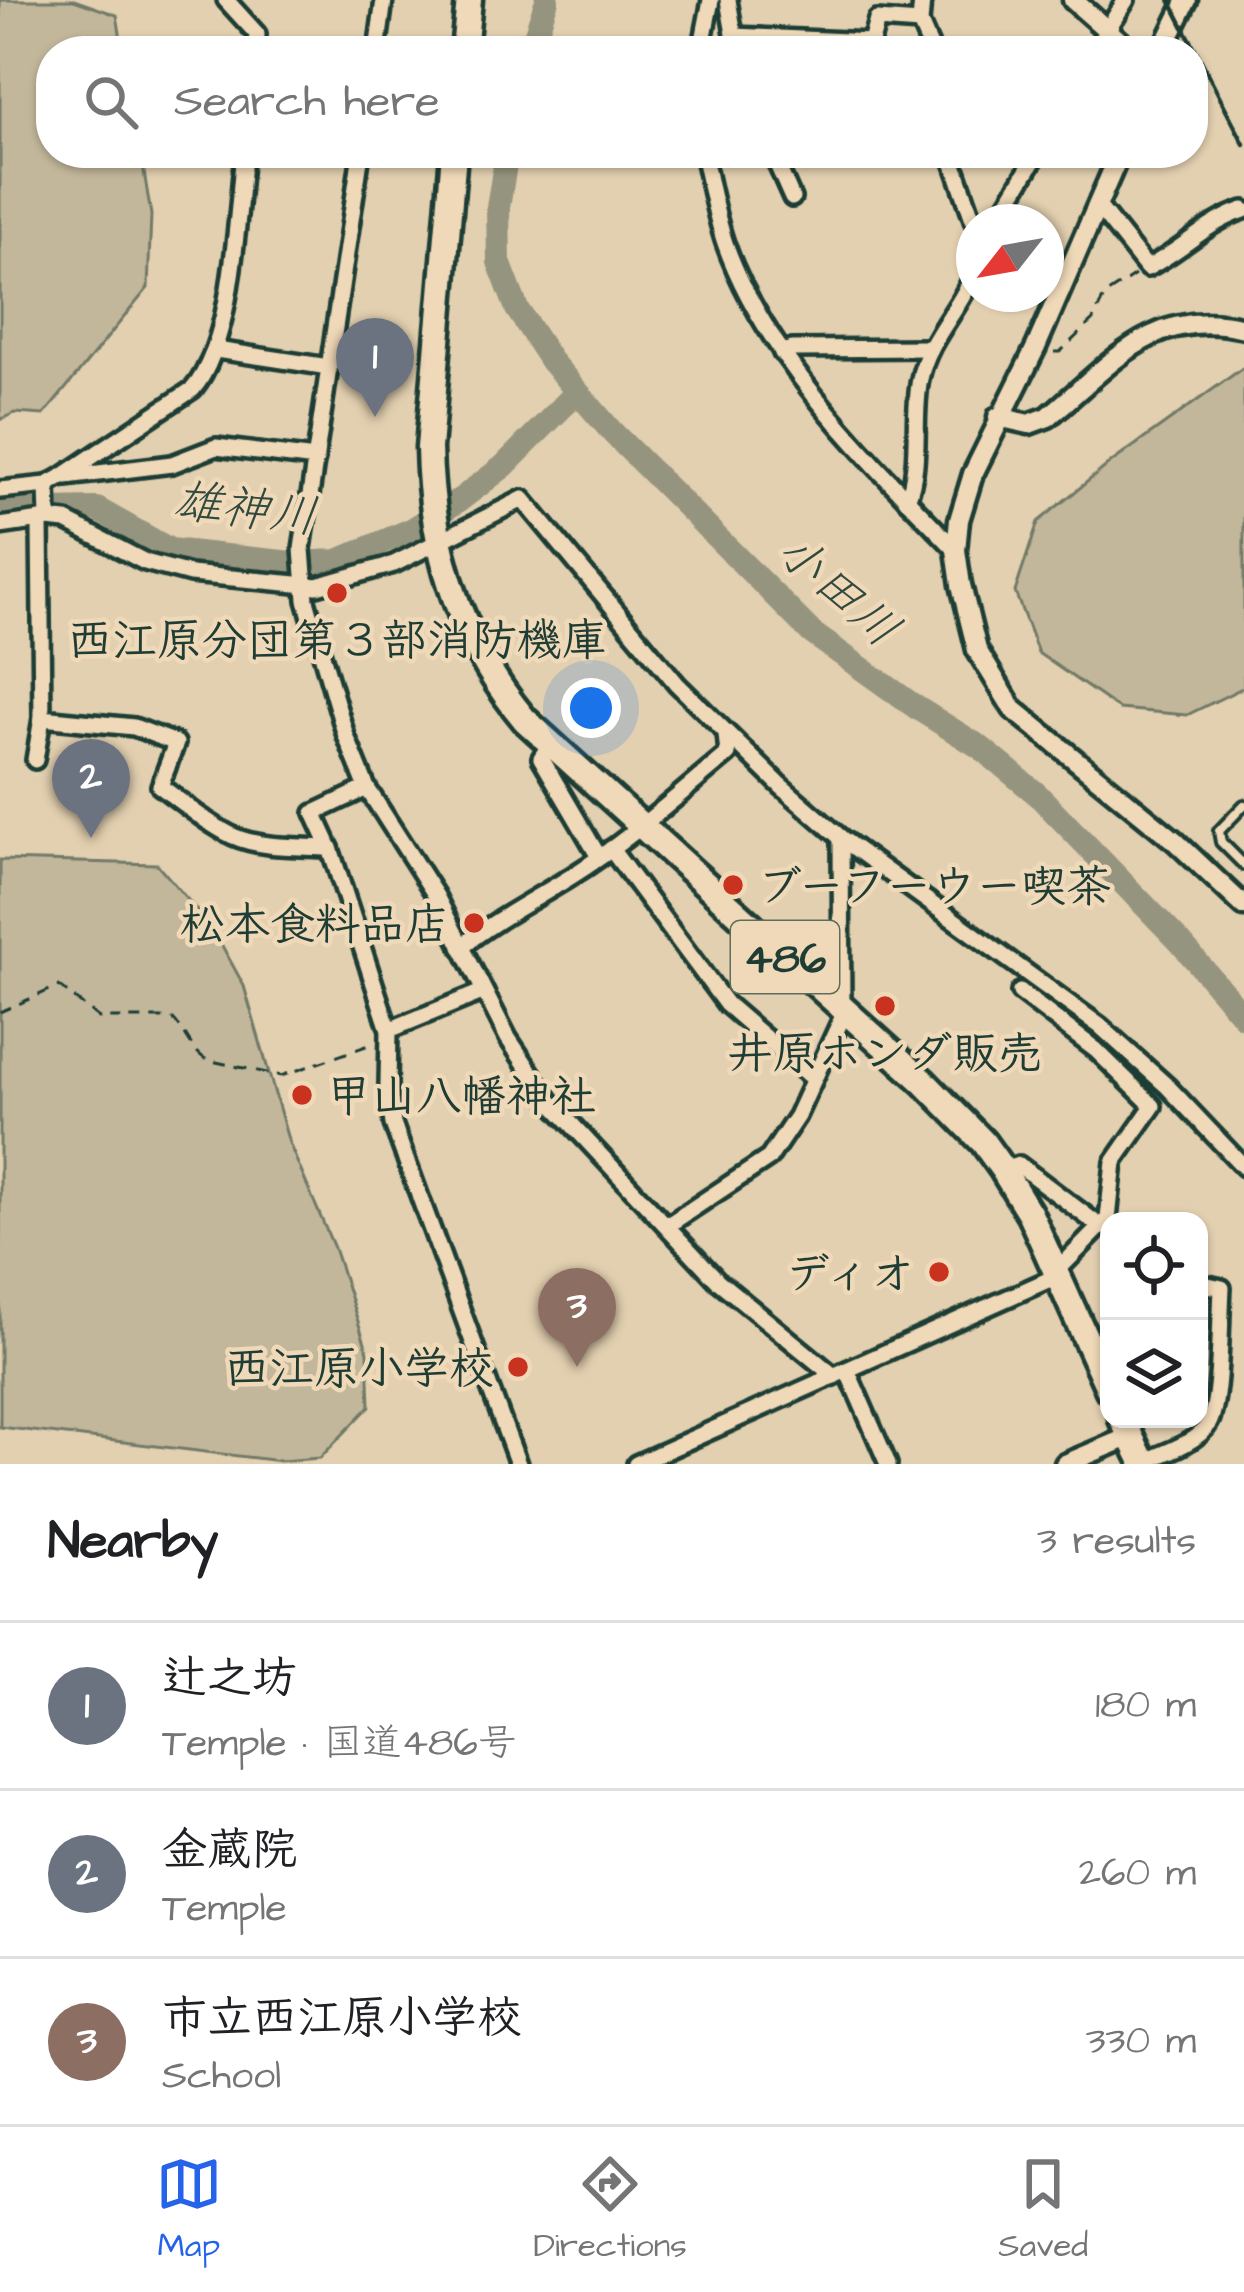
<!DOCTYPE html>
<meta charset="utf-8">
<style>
body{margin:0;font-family:"Architects Daughter","Klee One",sans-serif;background:#f2f2f2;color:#202124}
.controls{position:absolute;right:36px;bottom:36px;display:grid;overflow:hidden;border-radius:24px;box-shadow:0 3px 9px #0004}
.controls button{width:108px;height:108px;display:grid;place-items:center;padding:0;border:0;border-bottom:3px solid #e0e0e0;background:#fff;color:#202124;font:60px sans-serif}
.compass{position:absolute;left:956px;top:204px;width:108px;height:108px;border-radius:50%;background:#fff;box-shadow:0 3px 9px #0004;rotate:239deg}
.you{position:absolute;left:591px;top:708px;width:42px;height:42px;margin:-30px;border:9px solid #fff;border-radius:50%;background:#1a73e8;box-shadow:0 0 0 18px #1a73e833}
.badge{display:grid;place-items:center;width:78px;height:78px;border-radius:50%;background:#2563eb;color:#fff;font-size:39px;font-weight:700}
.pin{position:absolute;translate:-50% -99px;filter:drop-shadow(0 3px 6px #0008)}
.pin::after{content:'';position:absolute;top:63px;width:42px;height:36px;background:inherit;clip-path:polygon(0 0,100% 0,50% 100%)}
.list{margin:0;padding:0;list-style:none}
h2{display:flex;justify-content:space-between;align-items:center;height:156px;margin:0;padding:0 48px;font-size:51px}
h2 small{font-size:39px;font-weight:400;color:#757577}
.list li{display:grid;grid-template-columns:78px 1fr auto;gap:36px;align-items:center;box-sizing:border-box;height:168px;padding:0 48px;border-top:3px solid #e0e0e0}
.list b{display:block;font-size:45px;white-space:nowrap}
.list p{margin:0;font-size:39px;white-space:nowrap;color:#757577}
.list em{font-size:39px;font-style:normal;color:#757577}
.icon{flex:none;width:66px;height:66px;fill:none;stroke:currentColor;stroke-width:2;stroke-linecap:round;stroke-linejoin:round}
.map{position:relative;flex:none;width:1244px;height:1464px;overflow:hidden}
.search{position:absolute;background:#fff;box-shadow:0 3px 9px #0004;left:36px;right:36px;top:36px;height:132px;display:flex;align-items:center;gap:30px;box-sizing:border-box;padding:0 42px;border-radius:48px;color:#757577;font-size:45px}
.sheet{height:660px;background:#fff}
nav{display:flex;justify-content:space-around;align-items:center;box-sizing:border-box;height:168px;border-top:3px solid #e0e0e0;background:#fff;font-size:33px;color:#757577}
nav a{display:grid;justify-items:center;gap:6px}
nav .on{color:#2563eb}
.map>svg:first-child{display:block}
</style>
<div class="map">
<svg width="1244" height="1464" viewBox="0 0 1244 1464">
<rect width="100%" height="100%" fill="#e3d0b0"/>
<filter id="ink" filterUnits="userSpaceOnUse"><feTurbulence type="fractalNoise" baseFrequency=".00833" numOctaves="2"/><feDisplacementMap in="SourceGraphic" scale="24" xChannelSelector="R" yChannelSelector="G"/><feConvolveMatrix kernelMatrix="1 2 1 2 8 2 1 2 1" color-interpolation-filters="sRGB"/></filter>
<g filter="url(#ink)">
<g fill="#c3b79b" stroke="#717a68" stroke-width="3">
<polygon points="0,0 74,0 117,15 123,51 51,51 51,153 141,153 151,215 148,288 44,415 15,413 0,420"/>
<polygon points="1244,367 1244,687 1187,715 1119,709 1038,653 1015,592 1038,522 1109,464"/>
<polygon points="0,860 157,864 213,929 244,986 289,1143 334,1248 368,1352 370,1406 320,1458 280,1461 0,1427"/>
</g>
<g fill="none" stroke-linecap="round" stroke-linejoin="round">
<g stroke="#95957f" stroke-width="24">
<polyline points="530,51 547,0"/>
<polyline points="507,153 498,207 499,262 517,309 551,361 613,433 812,633 917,708 980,747 1037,794 1180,942 1244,1017"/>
<polyline points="0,511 97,509 170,550 293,563 338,561 413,529 461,499 504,466 577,392"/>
</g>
<g stroke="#1f3d34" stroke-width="16">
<polyline id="service" points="1244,805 1219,831 1221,842 1244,865"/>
</g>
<g stroke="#1f3d34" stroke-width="24">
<g id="minor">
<polyline points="226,0 257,34 256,51"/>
<polyline points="728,0 737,51"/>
<polyline points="922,0 920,23 932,51"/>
<polyline points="734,36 871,42 877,20 920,23"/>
<polyline points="377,51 384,0"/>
<polyline points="701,51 711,0"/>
<polyline points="1094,51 1126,0"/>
<polyline points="361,153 302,549 306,600 346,736 367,788 436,896 508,1038 550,1101 718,1281 834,1376"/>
<path d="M703 153C710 183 715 213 725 243 766 360 871 462 956 550"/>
<polyline points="772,153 792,198"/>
<polyline points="950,153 974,222"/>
<path d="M1098 206 1147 268C1181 251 1207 222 1244 210"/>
<polyline points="996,222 1038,153"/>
<polyline points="216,350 329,367"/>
<polyline points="782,353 792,349 929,348"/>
<polyline points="66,477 172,464 216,447 316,459"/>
<polyline points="47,485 48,519"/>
<path d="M0 490 47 485 60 478 193 389C233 342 237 216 244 153"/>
<path d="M907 500C922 464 912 417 920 379 928 338 960 310 974 273"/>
<path d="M40 523 42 718 134 727 176 743 160 786C183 803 208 824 233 836 262 849 299 846 330 848"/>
<polyline points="0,526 48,519 66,521 145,562 190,574 317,586 394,564 523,499 677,684 781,786 841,838 1100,1026 1168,1087 1244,1167"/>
<polyline points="550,744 541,758 599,857"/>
<polyline points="35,760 42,718"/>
<polyline points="367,788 314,813 330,848 389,1030 388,1085 393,1124 518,1464"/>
<polyline points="611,849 726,1004 812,1078"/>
<path d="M461 947C496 919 534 900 572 876 628 841 677 796 728 754L726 734"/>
<polyline points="389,1030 482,992"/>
<polyline points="1003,1170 1019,1165 1097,1224 1109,1228"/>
<polyline points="668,1225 769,1158 797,1116 842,1018 841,838"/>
<polyline points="847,1370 888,1464"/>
<path d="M1143 1462C1162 1454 1199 1442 1209 1423 1221 1401 1220 1317 1222 1288L1199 1283"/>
<polyline points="636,1464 1048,1280 1108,1219 1114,1162 1153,1106 1096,1050 1020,992"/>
</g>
</g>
<g stroke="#1f3d34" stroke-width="27">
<g id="tertiary">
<polyline points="1073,0 1131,51"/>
<polyline points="1162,51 1187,0"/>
<polyline points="1120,153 1036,347 973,474 959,520 956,550 961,585 977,650 1013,709 1175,841 1244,906"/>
<path d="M998 417 1029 424 1048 417C1112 364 1153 306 1244 328"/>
<polyline points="1065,1464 1129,1437"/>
</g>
</g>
<g stroke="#1f3d34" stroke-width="33">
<g id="trunk">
<polyline points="464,51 469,0"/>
<path d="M454 153 429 448C431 549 460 642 525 720L924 1082 983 1142 1003 1170 1030 1214 1109 1390"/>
<polyline points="1122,1419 1144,1464"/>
</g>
</g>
<g stroke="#1f3d34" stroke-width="3" stroke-dasharray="12 9" stroke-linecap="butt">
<polyline points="1054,352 1060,352 1093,320 1105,295 1135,275"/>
<path d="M0 1012 59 986 99 1018H172C186 1031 190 1050 207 1060L281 1076 372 1044"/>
</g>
<use href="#service" stroke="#f0d9b8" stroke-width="8"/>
<use href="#minor" stroke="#f0d9b8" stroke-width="15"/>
<use href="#tertiary" stroke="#f0d9b8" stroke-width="18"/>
<use href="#trunk" stroke="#f0d9b8" stroke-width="24"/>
<polyline stroke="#1f3d34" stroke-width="4.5" points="1170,0 1244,144"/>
</g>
</g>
<g fill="#c8321e" stroke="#f0d9b8" stroke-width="4.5">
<circle cx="337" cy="593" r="12"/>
<circle cx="733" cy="885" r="12"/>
<circle cx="474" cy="923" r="12"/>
<circle cx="885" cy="1006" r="12"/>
<circle cx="302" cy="1095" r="12"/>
<circle cx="939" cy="1272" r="12"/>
<circle cx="518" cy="1367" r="12"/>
</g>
<g text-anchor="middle" stroke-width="9" stroke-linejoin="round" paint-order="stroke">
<rect fill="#f0d9b8" stroke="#5e6c5c" stroke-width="3" x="731" y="921" width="108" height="72" rx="9"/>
<g font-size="42" font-weight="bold" fill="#1f3d34">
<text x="785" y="972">486</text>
</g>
<g font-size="45" font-weight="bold" fill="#1f3d34" stroke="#f0d9b8" text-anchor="end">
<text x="337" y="655" text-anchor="middle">西江原分団第３部消防機庫</text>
<text x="757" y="901" text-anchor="start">ブーフーウー喫茶</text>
<text x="450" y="939">松本食料品店</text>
<text x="885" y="1068" text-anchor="middle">井原ホンダ販売</text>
<text x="326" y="1111" text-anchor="start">甲山八幡神社</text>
<text x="915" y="1288">ディオ</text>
<text x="494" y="1383">西江原小学校</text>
</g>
<g font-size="48" font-style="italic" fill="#314a3f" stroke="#f0d9b8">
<text transform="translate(246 507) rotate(7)" y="17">雄神川</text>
<text transform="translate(839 589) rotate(41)" y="17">小田川</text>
</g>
</g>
</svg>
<div class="controls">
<button><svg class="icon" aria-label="locate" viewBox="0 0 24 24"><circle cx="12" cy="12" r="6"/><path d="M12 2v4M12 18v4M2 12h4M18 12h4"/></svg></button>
<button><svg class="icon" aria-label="layers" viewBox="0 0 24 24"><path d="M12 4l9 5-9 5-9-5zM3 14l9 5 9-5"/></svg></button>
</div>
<svg class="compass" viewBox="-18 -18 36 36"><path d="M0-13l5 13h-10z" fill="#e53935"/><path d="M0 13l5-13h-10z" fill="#757577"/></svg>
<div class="you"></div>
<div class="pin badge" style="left:375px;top:417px;background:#6b7280">1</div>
<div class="pin badge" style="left:91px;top:838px;background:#6b7280">2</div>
<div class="pin badge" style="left:577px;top:1367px;background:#8d6e63">3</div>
<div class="search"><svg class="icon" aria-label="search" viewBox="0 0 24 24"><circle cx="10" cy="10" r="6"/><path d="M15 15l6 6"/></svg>Search here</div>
</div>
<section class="sheet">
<h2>Nearby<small>3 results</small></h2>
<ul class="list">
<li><span class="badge" style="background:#6b7280">1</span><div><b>辻之坊</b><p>Temple · 国道486号</p></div><em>180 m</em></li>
<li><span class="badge" style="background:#6b7280">2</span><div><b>金蔵院</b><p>Temple</p></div><em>260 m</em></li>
<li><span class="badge" style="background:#8d6e63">3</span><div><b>市立西江原小学校</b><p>School</p></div><em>330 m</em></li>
</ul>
</section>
<nav>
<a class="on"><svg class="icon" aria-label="map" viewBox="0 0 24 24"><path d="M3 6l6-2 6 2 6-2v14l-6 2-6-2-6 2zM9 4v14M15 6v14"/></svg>Map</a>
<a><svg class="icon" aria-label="directions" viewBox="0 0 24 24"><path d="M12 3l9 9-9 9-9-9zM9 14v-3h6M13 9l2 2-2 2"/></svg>Directions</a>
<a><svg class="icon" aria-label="saved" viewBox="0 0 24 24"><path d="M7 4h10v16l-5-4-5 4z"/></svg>Saved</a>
</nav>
